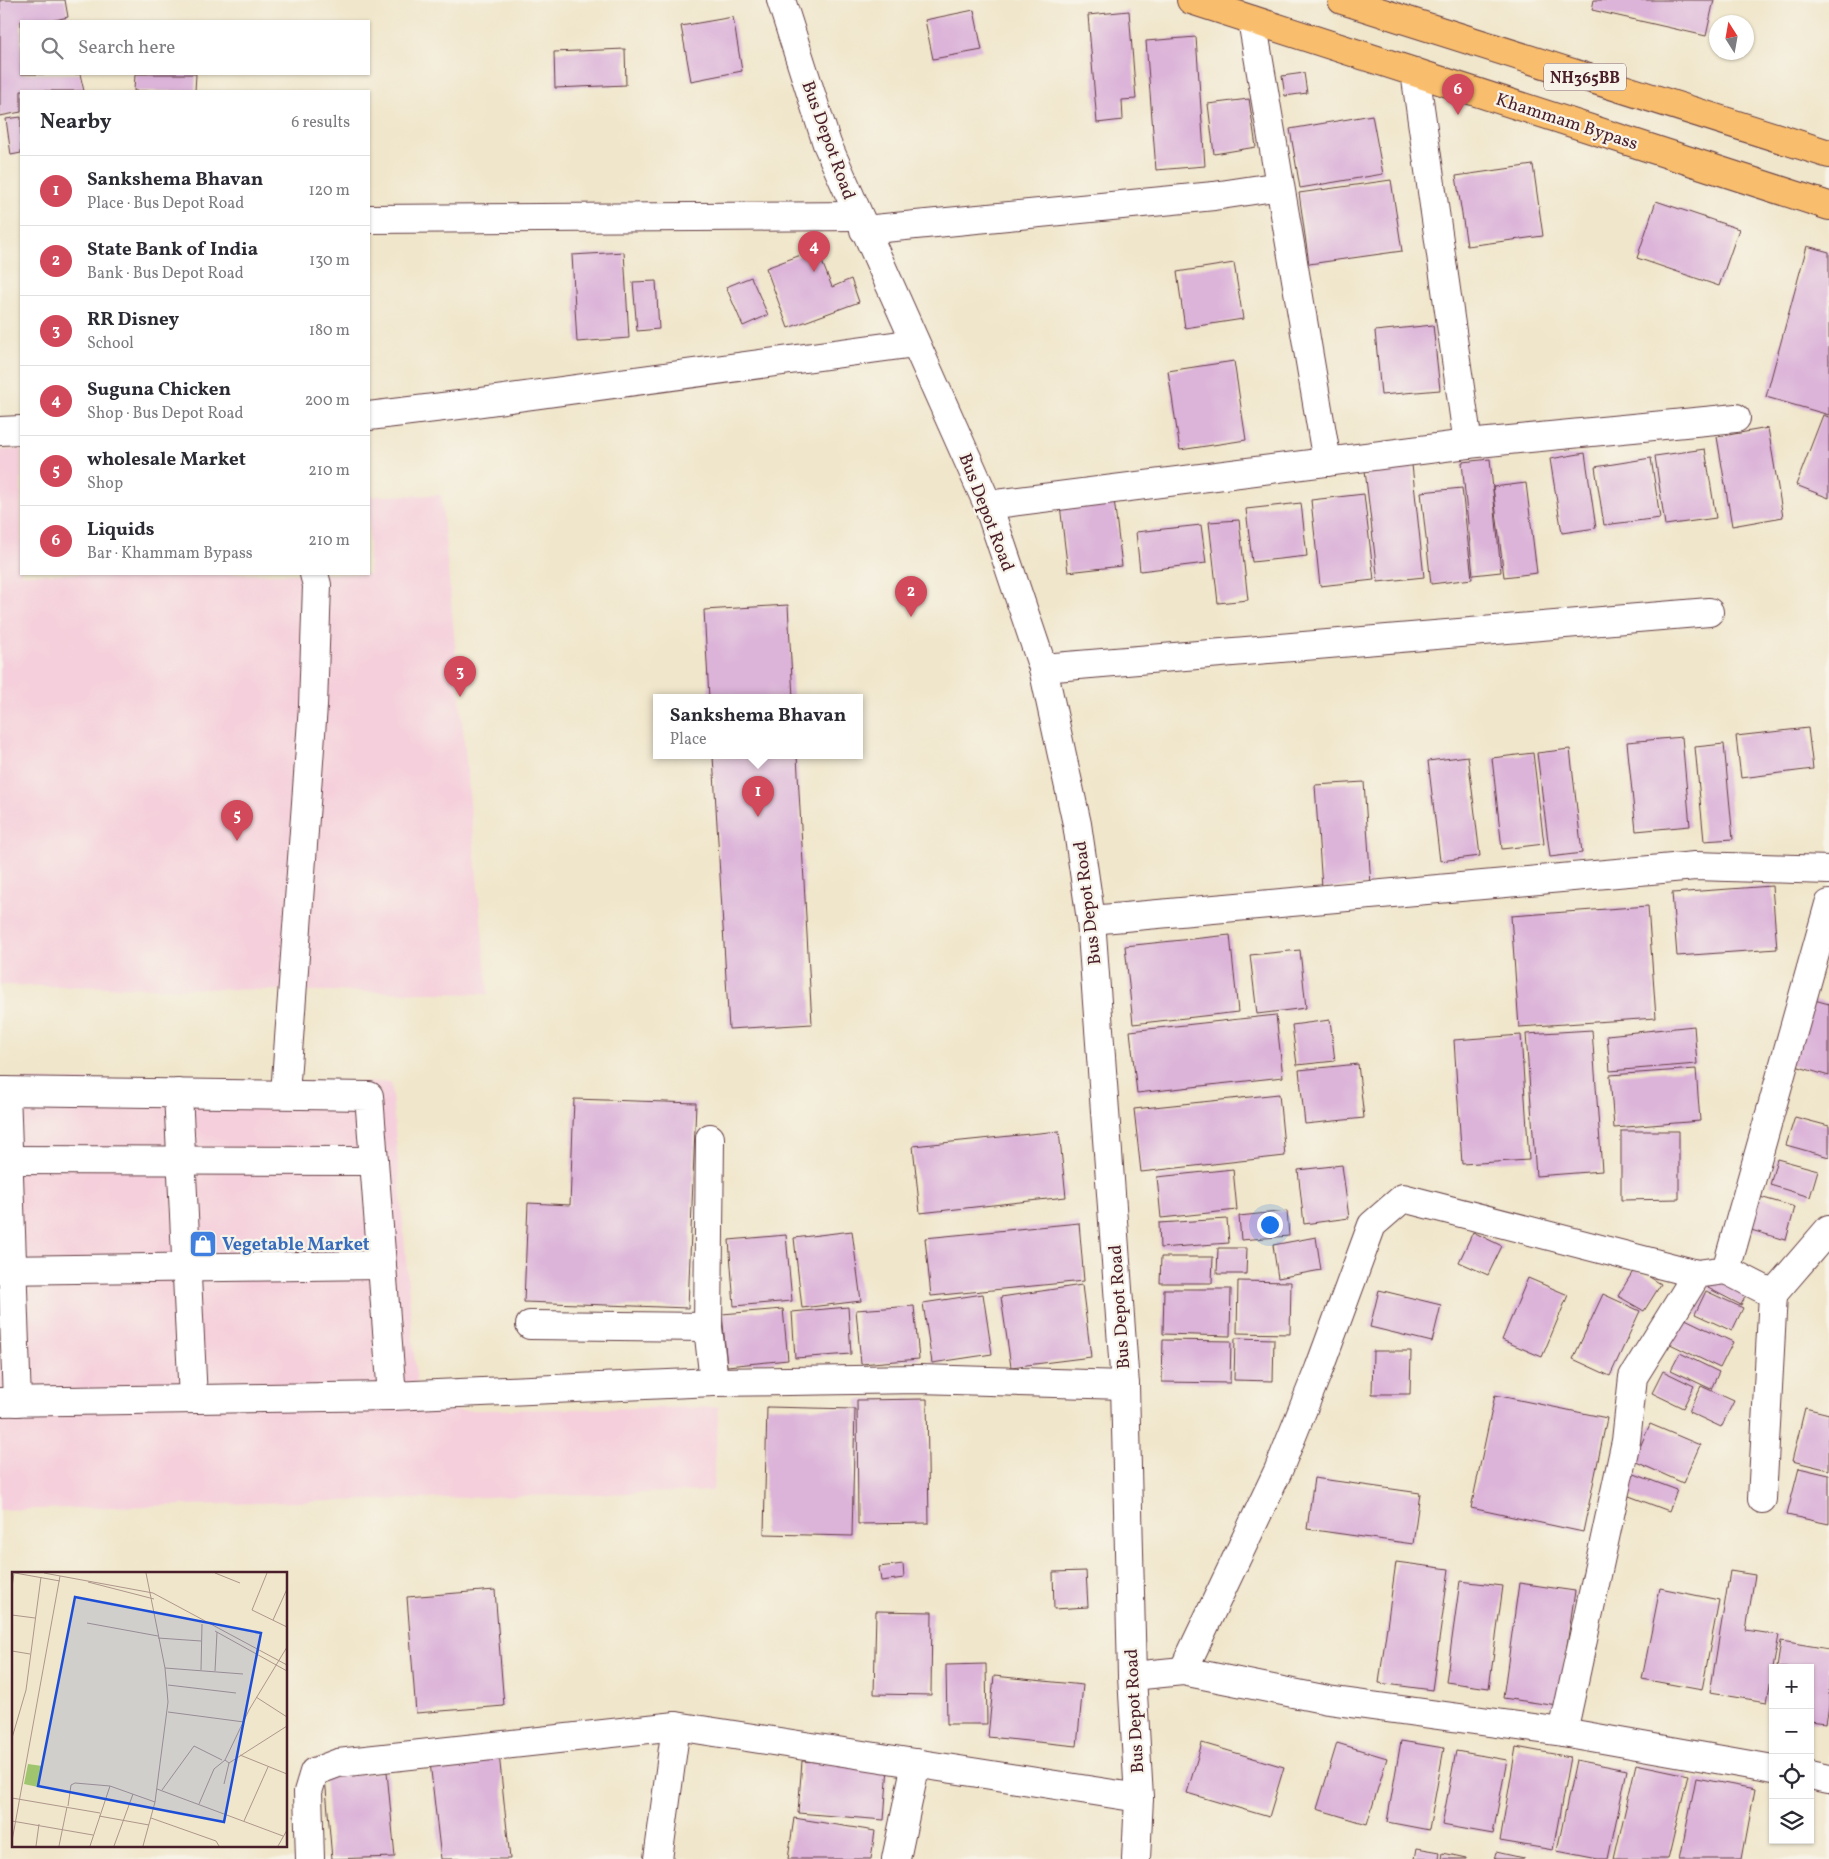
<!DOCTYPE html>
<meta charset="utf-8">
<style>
body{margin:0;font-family:Vollkorn,serif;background:#f7f7f7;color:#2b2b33}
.controls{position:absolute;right:15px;bottom:15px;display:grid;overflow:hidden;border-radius:0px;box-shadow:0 1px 4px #0004}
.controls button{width:45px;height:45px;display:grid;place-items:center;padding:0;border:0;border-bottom:1px solid #e1e1e2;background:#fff;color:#2b2b33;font:25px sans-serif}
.compass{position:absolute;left:1709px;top:15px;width:45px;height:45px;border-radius:50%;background:#fff;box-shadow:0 1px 4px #0004;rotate:349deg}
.you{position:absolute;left:1269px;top:1224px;width:18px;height:18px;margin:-12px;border:4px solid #fff;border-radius:50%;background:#1a73e8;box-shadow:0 0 0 8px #1a73e833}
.badge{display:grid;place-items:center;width:32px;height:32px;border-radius:50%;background:#d1495b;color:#fff;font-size:16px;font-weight:700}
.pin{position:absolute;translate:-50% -41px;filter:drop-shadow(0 1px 2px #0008)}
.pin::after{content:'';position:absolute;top:26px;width:18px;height:15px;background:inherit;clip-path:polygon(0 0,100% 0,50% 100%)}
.popup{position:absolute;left:653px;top:694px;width:210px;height:65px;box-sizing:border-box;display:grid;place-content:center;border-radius:0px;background:#fff;filter:drop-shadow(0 1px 4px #0005);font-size:16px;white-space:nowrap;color:#7c7c81}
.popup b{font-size:19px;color:#2b2b33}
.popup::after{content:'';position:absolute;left:50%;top:100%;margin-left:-10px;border:10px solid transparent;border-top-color:#fff}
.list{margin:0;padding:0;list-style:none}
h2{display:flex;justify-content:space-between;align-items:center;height:65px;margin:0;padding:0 20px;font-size:21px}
h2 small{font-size:16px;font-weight:400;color:#7c7c81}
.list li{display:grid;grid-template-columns:32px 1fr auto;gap:15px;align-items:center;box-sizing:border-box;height:70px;padding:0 20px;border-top:1px solid #e1e1e2}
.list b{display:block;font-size:19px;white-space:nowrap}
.list p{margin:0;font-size:16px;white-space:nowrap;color:#7c7c81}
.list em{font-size:16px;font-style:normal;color:#7c7c81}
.icon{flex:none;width:28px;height:28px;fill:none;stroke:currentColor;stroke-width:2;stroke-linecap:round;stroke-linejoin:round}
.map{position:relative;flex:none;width:1829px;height:1859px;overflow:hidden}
.search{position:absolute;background:#fff;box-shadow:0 1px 4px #0004;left:20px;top:20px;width:350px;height:55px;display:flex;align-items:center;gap:12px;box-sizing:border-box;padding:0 18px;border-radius:0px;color:#7c7c81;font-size:19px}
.panel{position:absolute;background:#fff;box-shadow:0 1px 4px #0004;left:20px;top:90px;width:350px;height:485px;border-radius:0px}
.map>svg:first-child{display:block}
</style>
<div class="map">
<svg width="1829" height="1859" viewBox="0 0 1829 1859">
<rect width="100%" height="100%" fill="#f7f3e8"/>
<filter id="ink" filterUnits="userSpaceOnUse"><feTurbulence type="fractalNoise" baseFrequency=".02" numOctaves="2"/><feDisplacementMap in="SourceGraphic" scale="10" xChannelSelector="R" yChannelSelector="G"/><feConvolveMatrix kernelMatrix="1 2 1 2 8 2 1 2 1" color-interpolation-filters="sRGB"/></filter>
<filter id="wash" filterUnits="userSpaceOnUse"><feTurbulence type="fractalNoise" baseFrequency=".0096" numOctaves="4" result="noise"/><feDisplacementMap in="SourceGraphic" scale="20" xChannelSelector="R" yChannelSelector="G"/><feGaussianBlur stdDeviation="1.12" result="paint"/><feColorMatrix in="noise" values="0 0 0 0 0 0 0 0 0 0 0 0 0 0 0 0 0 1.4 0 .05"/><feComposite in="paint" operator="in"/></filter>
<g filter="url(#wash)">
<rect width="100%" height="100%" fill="#f0e6cb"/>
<g fill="#f5cfdb">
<polygon points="21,449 21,574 369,574 369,496 441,495 488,994 0,985 0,450"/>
<polygon points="0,1080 391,1082 419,1411 719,1407 713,1491 0,1510"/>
</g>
<g id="blocks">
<g fill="#dcb3d9">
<polygon points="0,0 65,0 68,17 51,21 21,21 21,74 80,74 84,91 21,91 21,112 0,116"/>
<polygon points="1594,0 1714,0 1706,36 1592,10"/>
<polygon points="974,10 982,50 933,59 925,20"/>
<polygon points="1129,11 1136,99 1122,100 1123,120 1097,123 1088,15"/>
<polygon points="733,17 742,71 691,81 681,26"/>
<polygon points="1196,37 1205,166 1156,170 1146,41"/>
<polygon points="625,49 626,85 555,88 554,52"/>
<polygon points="1304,73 1307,93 1285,96 1282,76"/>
<polygon points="135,74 196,74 195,91 134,91"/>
<polygon points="1249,99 1256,147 1214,154 1208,104"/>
<polygon points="1372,115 1383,174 1300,188 1290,129"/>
<polygon points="21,117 21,153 11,155 6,119"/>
<polygon points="1533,165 1543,236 1467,246 1456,176"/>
<polygon points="1391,180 1402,251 1309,264 1299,193"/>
<polygon points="1656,201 1739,229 1719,286 1637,258"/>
<polygon points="1807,246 1829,252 1829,415 1766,397"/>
<polygon points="817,249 832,287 851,279 859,302 788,328 766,268"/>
<polygon points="624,252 629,338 577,342 572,255"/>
<polygon points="1234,263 1243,319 1185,328 1177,272"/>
<polygon points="751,277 768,315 743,326 726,287"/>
<polygon points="656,281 659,329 637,331 633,282"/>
<polygon points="1433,325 1440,390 1381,395 1375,331"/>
<polygon points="1234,361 1246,440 1180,450 1168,371"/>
<polygon points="1823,415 1829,417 1829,498 1796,485"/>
<polygon points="1768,428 1783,517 1732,526 1717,437"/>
<polygon points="1705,449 1716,518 1665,525 1655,456"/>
<polygon points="1585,453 1596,528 1562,533 1550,459"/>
<polygon points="1651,458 1660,518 1604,525 1595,467"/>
<polygon points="1490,459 1501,572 1473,575 1462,462"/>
<polygon points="1412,465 1424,577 1378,582 1365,470"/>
<polygon points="1526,483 1537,573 1504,577 1493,487"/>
<polygon points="1462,488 1472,579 1431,584 1421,492"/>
<polygon points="1364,494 1374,580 1320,586 1311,500"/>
<polygon points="1114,499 1122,566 1068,572 1060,505"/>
<polygon points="1301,503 1307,556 1252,562 1246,509"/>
<polygon points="1239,520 1248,600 1218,603 1209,522"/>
<polygon points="1201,525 1206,563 1140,571 1136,532"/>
<polygon points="788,605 793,698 709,698 704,610"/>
<polygon points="1808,728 1813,769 1741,778 1736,736"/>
<polygon points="1682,737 1690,826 1636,831 1627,742"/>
<polygon points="1724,744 1733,839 1704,841 1695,747"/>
<polygon points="1570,749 1582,853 1550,857 1537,753"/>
<polygon points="1533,753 1544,844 1502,849 1492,758"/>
<polygon points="713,756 797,756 812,1024 729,1029"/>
<polygon points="1468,756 1480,856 1440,861 1428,761"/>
<polygon points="1364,782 1371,885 1322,888 1315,785"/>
<polygon points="1772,886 1777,949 1677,956 1672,893"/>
<polygon points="1648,906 1656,1018 1519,1027 1511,916"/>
<polygon points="1230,935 1238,1012 1133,1024 1125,946"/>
<polygon points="1300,950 1306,1008 1257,1014 1250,955"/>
<polygon points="1807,998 1829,1004 1829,1076 1789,1064"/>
<polygon points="1276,1015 1283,1077 1137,1093 1130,1031"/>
<polygon points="1330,1020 1335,1061 1297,1065 1292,1025"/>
<polygon points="1694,1026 1697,1064 1610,1071 1607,1035"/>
<polygon points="1592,1030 1602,1171 1536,1176 1526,1034"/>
<polygon points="1521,1035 1529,1160 1462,1164 1454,1040"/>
<polygon points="1358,1064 1364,1118 1305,1124 1299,1070"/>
<polygon points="1696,1069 1700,1121 1614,1128 1610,1075"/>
<polygon points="1279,1094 1285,1156 1141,1172 1134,1109"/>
<polygon points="574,1099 696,1103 688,1308 524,1302 528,1203 570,1205"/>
<polygon points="1795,1117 1829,1126 1829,1157 1786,1145"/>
<polygon points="1059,1131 1066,1197 920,1213 913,1146"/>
<polygon points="1621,1131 1679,1131 1679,1199 1621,1200"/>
<polygon points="1777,1159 1818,1170 1810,1197 1770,1185"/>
<polygon points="1342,1165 1349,1218 1304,1224 1298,1170"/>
<polygon points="1233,1169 1237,1210 1161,1218 1157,1177"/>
<polygon points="1760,1197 1795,1207 1786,1240 1751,1230"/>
<polygon points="1287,1211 1289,1236 1241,1240 1239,1216"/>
<polygon points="1227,1219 1229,1243 1160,1248 1159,1223"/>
<polygon points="1079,1223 1084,1281 931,1296 925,1238"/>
<polygon points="852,1231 861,1301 802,1308 794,1238"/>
<polygon points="1473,1232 1502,1246 1488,1275 1459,1262"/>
<polygon points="786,1235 792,1301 734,1306 729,1240"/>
<polygon points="1316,1237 1321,1270 1278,1278 1273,1245"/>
<polygon points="1218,1248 1247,1248 1246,1274 1217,1274"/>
<polygon points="1161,1257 1213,1257 1212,1283 1160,1283"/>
<polygon points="1635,1268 1661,1284 1644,1311 1618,1296"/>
<polygon points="1715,1275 1748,1291 1741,1305 1708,1288"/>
<polygon points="1528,1278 1568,1295 1542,1357 1502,1340"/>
<polygon points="1238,1281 1291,1282 1290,1334 1237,1333"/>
<polygon points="1082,1285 1091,1357 1011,1367 1001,1297"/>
<polygon points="1164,1289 1231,1289 1230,1336 1163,1334"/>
<polygon points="1379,1290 1441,1305 1432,1342 1370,1327"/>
<polygon points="1706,1291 1743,1308 1732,1331 1695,1314"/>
<polygon points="983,1294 992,1354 932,1363 923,1303"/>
<polygon points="1603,1294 1640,1311 1610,1376 1573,1359"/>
<polygon points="914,1306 919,1359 861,1364 856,1310"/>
<polygon points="848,1307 851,1354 795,1358 792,1312"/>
<polygon points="783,1309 788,1360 727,1366 722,1314"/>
<polygon points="1679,1316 1733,1342 1720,1368 1666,1342"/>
<polygon points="1235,1338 1274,1339 1273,1381 1234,1380"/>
<polygon points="1163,1340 1231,1341 1230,1383 1162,1382"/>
<polygon points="1373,1351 1411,1351 1410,1394 1372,1394"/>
<polygon points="1680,1353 1719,1372 1711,1389 1671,1370"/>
<polygon points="1663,1371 1694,1386 1683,1408 1652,1393"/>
<polygon points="1701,1386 1734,1401 1721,1427 1689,1412"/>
<polygon points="1495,1395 1607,1418 1583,1532 1471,1508"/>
<polygon points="927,1399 929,1523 858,1524 857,1400"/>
<polygon points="767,1407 855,1409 852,1536 764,1534"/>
<polygon points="1805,1408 1829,1414 1829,1470 1792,1461"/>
<polygon points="1650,1424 1700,1445 1683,1483 1634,1461"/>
<polygon points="1799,1468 1829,1475 1829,1524 1787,1515"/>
<polygon points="1629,1472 1677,1490 1669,1511 1621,1493"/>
<polygon points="1314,1478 1420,1493 1413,1544 1307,1529"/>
<polygon points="1396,1562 1449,1569 1432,1690 1379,1683"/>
<polygon points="903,1564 904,1578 881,1581 879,1567"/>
<polygon points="1086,1571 1088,1607 1054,1609 1053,1572"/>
<polygon points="1730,1571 1755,1575 1746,1630 1779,1635 1767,1702 1710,1693"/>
<polygon points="1460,1581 1503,1586 1489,1688 1446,1682"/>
<polygon points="1519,1583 1575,1591 1558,1706 1503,1698"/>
<polygon points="1660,1588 1719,1600 1702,1690 1642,1679"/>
<polygon points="495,1590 504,1706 416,1713 407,1597"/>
<polygon points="876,1611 932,1612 931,1695 874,1694"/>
<polygon points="1781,1641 1829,1649 1829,1706 1826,1723 1810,1721 1810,1668 1777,1668"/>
<polygon points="986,1664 987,1724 947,1724 946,1665"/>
<polygon points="994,1676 1083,1685 1077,1746 988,1737"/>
<polygon points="1401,1741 1444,1748 1429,1830 1387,1822"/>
<polygon points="1202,1743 1284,1767 1269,1817 1187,1793"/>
<polygon points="1337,1743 1387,1758 1367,1824 1317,1809"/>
<polygon points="1516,1747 1570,1757 1553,1850 1500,1841"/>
<polygon points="1456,1751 1507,1760 1493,1834 1442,1825"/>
<polygon points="499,1754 510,1859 441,1859 430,1762"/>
<polygon points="1576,1760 1627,1770 1608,1859 1598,1859 1557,1851"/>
<polygon points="802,1761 888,1767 884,1820 798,1813"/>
<polygon points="1636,1764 1688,1775 1668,1859 1614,1859"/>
<polygon points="387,1772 395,1857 332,1859 325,1777"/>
<polygon points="1696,1778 1755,1789 1742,1859 1680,1859"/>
<polygon points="794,1818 875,1831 871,1859 788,1859"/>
<polygon points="1417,1848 1440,1852 1439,1859 1415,1859"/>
<polygon points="1496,1852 1523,1858 1523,1859 1494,1859"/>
<polygon points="1443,1853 1466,1858 1466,1859 1442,1859"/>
</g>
</g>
</g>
<g filter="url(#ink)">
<use href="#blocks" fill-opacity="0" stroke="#633d43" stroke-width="1"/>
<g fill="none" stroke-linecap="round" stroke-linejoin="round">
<g stroke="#633d43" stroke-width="30">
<g id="minor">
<polyline points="781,0 827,144 988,505 1043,668 1077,824 1091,920 1125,1385 1132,1676 1139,1798 1136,1859"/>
<polyline points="1252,20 1327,462"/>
<polyline points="1415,72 1468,444"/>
<polyline points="369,219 858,216"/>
<polyline points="864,230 1214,196 1280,186"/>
<polyline points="369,416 467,404 915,343"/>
<polyline points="0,431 21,430"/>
<polyline points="988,505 1468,444 1736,418"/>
<polyline points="1043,668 1709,612"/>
<polyline points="1091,920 1695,866 1829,870"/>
<polyline points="0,1091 369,1096 392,1396"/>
<polyline points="6,1091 17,1402"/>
<polyline points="178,1093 193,1399"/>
<polyline points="285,1094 313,706 317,585 314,574"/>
<polyline points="710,1138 708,1327 714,1382"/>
<polyline points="0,1160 374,1161"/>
<polyline points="0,1270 382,1265"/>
<polyline points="1726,1270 1773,1294 1829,1229"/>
<polyline points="530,1325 708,1327"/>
<polyline points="0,1402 392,1396 714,1382 919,1379 1125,1385"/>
<polyline points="1762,1499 1773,1294"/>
<polyline points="1183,1671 1278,1471 1319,1369 1372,1225 1403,1198 1697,1274"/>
<polyline points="1132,1676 1183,1671 1328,1700 1563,1732 1773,1769"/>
<polyline points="1563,1732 1626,1441 1633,1377 1697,1274 1726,1270 1829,904"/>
<polyline points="1810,1775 1829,1779"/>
<polyline points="310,1859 308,1792 314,1772 338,1763 676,1726 1139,1798"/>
<polyline points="658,1859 676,1726"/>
<polyline points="896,1859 916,1763"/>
</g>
</g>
<g stroke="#633d43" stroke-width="30">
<g id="highway">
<polyline points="1191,0 1829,206"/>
<polyline points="1342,0 1829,154"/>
</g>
</g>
<use href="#minor" stroke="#fff" stroke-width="28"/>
<use href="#highway" stroke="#f9be6d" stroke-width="28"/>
</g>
</g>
<defs>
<g id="shop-square" transform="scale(1.4375)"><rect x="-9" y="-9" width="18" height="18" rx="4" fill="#3f7fe0" stroke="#f7f3e8"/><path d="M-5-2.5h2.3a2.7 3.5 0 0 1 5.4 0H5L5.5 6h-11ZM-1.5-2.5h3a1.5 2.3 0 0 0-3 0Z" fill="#fff"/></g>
</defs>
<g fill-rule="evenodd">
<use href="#shop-square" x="203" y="1244"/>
</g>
<g text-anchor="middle" stroke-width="4.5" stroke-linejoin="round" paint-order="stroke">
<rect fill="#f7f3e8" stroke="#7e5f64" stroke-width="1" x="1544" y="63.5" width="82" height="27" rx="4"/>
<g font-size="16" font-weight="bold" fill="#4a1f2b">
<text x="1585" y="83">NH365BB</text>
</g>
<g font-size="18" fill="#4a1f2b" stroke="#f7f3e8">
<text transform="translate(1567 121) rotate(18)" y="6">Khammam Bypass</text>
<text transform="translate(829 140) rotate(70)" y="6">Bus Depot Road</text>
<text transform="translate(987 512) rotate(69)" y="6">Bus Depot Road</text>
<text transform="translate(1087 903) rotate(-97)" y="6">Bus Depot Road</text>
<text transform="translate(1119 1307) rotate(-94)" y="6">Bus Depot Road</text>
<text transform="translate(1134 1711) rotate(-93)" y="6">Bus Depot Road</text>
</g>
<g font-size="18" font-weight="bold" fill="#366cbe" stroke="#f7f3e8" text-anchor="start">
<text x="222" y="1250">Vegetable Market</text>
</g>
</g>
<g transform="translate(12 1572)">
<rect width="275" height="275" fill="#f0e6cb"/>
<path d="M16 192 30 194 26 215 12 212Z" fill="#9fc56f"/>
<path fill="none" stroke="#ae968b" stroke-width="1" d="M3 1 48 9M32 1 141 21 275 93M203 1 228 11M255 1 240 38 275 55M76 10 142 27M0 16 2 1M0 43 23 46M261 48 275 17M75 51 146 64M203 59 275 99M146 66 189 69M0 79 18 82M153 96 231 102M189 98 190 52M203 99 205 60M156 113 224 121M244 125 275 145M156 140 232 150M0 166 14 118 29 5M228 183 275 202M213 188 217 191 275 154M212 212 217 191M145 217 271 264M150 218 182 174 210 188M0 226 88 241M187 232 202 197 213 188 237 138 275 75M56 234 59 213 63 211 98 214 143 230M87 244 137 253M139 246 204 269 207 274M0 249 81 263M232 249 256 195M0 269 48 4M24 274 27 252M47 274 55 235M78 274 98 214M102 274 121 222M131 274 143 230 156 130 153 96 134 1M266 274 275 258"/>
<path fill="#1d4ed8" fill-opacity="0.15" stroke="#1d4ed8" stroke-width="2.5" d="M63 25 249 61 212 250 26 214Z"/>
<rect width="275" height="275" fill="none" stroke="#4a1f2b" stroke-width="2.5"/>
</g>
</svg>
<div class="controls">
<button>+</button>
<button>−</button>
<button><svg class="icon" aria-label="locate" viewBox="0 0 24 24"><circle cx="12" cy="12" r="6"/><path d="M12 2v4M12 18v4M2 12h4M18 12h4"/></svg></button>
<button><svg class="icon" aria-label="layers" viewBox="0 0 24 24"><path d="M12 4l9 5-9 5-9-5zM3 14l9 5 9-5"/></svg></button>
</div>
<svg class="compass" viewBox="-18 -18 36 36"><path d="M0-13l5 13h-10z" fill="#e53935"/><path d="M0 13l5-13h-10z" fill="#7c7c81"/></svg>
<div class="you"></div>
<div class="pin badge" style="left:758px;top:817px">1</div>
<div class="popup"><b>Sankshema Bhavan</b>Place</div>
<div class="pin badge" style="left:911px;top:617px">2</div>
<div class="pin badge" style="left:460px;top:697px">3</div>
<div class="pin badge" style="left:814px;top:272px">4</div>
<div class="pin badge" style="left:237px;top:841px">5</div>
<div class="pin badge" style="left:1458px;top:115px">6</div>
<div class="search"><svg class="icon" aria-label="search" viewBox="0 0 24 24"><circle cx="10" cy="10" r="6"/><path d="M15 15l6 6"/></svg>Search here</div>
<section class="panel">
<h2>Nearby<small>6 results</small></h2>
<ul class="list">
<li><span class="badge">1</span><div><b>Sankshema Bhavan</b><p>Place · Bus Depot Road</p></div><em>120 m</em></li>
<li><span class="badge">2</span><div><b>State Bank of India</b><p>Bank · Bus Depot Road</p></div><em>130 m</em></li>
<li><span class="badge">3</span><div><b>RR Disney</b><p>School</p></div><em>180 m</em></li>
<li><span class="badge">4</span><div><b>Suguna Chicken</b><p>Shop · Bus Depot Road</p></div><em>200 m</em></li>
<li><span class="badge">5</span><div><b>wholesale Market</b><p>Shop</p></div><em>210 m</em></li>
<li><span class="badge">6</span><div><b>Liquids</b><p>Bar · Khammam Bypass</p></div><em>210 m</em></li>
</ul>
</section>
</div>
